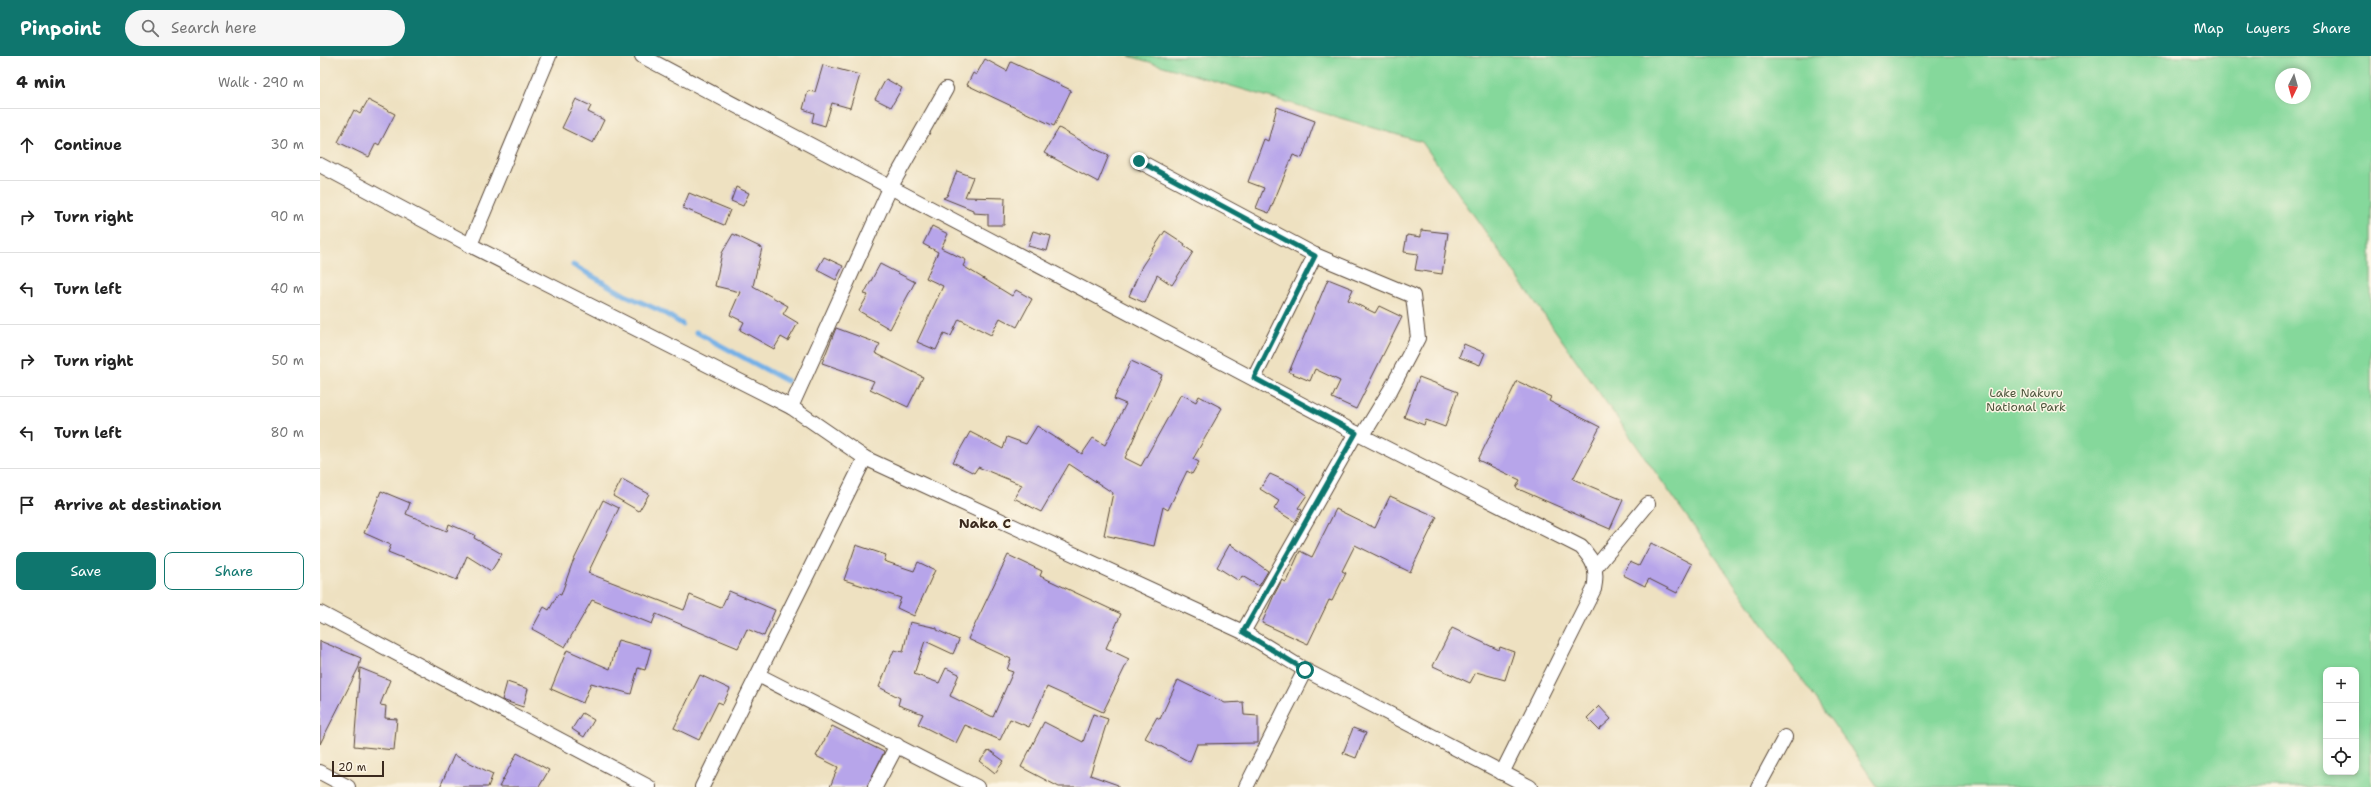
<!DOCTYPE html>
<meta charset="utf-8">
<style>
body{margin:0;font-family:"Shantell Sans",sans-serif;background:#f6f6f6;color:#222}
.controls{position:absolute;right:12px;bottom:12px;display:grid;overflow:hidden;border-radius:8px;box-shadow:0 2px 6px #0003}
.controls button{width:36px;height:36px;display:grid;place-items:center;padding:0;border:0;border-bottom:1px solid #e0e0e0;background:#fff;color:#222;font:20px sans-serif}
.compass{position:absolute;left:1955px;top:12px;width:36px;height:36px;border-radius:50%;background:#fff;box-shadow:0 2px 6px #0003;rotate:185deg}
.scale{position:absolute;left:12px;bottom:10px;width:52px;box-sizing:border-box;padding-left:4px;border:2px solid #3b2a1e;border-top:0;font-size:11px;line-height:14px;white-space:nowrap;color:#3b2a1e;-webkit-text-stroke:3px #fcf5e5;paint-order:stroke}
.stop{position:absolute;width:12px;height:12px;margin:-9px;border:3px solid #0f766e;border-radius:50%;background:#fff}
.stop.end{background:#0f766e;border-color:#fff;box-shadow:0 1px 4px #0008}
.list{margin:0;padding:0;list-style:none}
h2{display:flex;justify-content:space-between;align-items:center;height:52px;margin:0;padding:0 16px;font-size:17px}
h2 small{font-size:13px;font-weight:400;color:#767676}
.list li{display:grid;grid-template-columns:26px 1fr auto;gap:12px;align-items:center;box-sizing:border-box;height:72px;padding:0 16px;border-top:1px solid #e0e0e0}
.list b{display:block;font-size:15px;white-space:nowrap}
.list em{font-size:13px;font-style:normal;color:#767676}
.actions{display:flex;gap:8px;padding:12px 16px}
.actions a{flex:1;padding:9px 0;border:1px solid #0f766e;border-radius:8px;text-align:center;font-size:14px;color:#0f766e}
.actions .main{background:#0f766e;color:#fff}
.icon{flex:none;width:22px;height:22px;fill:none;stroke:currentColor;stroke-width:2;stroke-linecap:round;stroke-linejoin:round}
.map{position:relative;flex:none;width:2051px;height:731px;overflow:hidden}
header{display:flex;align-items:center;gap:24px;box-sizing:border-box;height:56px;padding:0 20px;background:#0f766e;color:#fff}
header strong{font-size:19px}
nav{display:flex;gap:22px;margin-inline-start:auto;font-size:14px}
.search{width:280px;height:36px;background:#f6f6f6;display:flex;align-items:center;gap:10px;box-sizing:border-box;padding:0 14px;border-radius:22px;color:#767676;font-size:15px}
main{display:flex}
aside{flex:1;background:#fff}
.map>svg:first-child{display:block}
</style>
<header>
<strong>Pinpoint</strong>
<div class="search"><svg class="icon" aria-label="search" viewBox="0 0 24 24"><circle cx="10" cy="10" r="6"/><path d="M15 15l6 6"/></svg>Search here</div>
<nav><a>Map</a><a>Layers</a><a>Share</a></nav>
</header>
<main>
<aside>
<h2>4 min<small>Walk · 290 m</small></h2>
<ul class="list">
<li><svg class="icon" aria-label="ahead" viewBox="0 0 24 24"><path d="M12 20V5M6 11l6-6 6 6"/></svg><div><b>Continue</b></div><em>30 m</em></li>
<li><svg class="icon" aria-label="right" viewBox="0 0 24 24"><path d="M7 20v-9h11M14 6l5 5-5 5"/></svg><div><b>Turn right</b></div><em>90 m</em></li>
<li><svg class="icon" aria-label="left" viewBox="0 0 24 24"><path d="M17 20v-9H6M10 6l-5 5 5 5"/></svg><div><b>Turn left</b></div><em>40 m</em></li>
<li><svg class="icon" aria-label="right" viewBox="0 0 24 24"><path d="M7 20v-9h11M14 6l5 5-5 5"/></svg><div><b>Turn right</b></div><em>50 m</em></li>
<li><svg class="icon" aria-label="left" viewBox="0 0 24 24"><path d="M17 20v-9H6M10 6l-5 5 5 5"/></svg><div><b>Turn left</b></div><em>80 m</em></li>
<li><svg class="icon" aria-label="arrive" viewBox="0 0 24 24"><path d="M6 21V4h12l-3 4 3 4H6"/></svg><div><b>Arrive at destination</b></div></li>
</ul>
<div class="actions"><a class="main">Save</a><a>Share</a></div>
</aside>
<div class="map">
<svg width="2051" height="731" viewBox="0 0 2051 731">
<rect width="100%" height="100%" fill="#fcf5e5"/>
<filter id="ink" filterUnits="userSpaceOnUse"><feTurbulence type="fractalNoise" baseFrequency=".025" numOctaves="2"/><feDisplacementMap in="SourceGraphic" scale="8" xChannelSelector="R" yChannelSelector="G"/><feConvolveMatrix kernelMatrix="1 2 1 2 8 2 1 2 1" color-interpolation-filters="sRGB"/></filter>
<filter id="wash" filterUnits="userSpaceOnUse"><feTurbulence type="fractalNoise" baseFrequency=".012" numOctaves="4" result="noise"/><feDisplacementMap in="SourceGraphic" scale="16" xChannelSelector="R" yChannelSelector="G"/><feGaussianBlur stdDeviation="0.9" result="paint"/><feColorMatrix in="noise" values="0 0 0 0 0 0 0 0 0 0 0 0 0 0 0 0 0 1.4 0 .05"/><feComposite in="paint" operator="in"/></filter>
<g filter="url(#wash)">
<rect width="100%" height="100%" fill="#eee1c1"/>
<path fill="#85d89b" stroke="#60815c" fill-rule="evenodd" d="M809 0H2051V731H1558L1102 86ZM1961 18H1985V42H1961ZM2006 614H2036V716H2006Z"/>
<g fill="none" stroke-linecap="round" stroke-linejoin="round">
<g stroke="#75b0e6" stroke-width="5">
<polyline points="253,209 305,239 341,255 362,268"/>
<polyline points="376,276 467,325"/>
</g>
</g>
<g id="blocks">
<g fill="#b7a5ea">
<polygon points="665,3 687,15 691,6 751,34 734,70 647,29 653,17 656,19"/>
<polygon points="503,9 540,19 530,52 512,47 505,70 492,66 494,57 483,53 488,35 495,36"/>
<polygon points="566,23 582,32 571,51 555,43"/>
<polygon points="256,43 271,50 268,56 284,64 273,87 242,72"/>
<polygon points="48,44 75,58 59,89 56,87 49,101 18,86 34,54 40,58"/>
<polygon points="957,51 995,65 982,102 973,99 949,157 936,152 944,132 928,126 944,83 948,85"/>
<polygon points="739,72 775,93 789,99 778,126 724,97"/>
<polygon points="637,115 653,121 645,141 685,142 684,169 668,169 668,158 653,157 653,154 623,142 627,140"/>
<polygon points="416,131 429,137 423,150 411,145"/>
<polygon points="369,137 410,154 404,169 363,152"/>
<polygon points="612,170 628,178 621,192 646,204 643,210 692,240 696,234 712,243 697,271 680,262 671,279 639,263 631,280 624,277 616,294 597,286 623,230 606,222 618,196 603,188"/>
<polygon points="1101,174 1128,177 1122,218 1095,214 1098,198 1084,196 1087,179 1101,181"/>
<polygon points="713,175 731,180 727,195 708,190"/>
<polygon points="845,175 865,188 864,190 873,196 852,229 837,219 825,247 809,240 822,210"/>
<polygon points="413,178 442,192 433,230 468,250 463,258 478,267 468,285 461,281 454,293 420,274 424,266 410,259 420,236 395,230 402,197"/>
<polygon points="504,201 523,210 516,224 497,214"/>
<polygon points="560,208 595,226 570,273 539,255 548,239 544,238"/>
<polygon points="1008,223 1033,233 1028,244 1055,257 1059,250 1082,261 1036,353 1012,342 1020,325 995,313 990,325 969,316"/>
<polygon points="516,272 560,288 555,297 603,321 588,351 550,333 554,325 502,307"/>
<polygon points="1144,288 1165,297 1160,309 1139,301"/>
<polygon points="811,305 842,319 805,402 821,410 861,338 876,346 879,340 902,352 873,403 879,406 872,418 867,415 848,454 843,451 834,490 784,479 793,437 749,408 721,456 694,442 702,429 658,411 654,417 633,406 650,376 683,393 687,381 706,388 717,370 762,398 773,382 785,389 806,348 794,343"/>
<polygon points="1099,321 1138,336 1125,371 1106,364 1104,369 1084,361"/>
<polygon points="1197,325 1231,341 1229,345 1280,371 1253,423 1303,444 1290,473 1196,432 1200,424 1158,404"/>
<polygon points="950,418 972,428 987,439 978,452 982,454 975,466 954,453 959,445 940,433"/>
<polygon points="302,423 329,438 319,455 293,440"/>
<polygon points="61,435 90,447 86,458 127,475 129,468 155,479 154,482 182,498 171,515 147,500 137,524 68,496 71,489 44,477"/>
<polygon points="1070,440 1117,461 1090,516 1035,489 1022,515 1026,517 1012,545 1009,544 988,588 942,567 954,539 962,524 966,526 980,495 992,501 1016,453 1055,472"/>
<polygon points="283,444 299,452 268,517 364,554 370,539 401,552 409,535 455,554 444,580 427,573 418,592 336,558 332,568 272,544 245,591 212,573 224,551 229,554 238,538 241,539 252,508"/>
<polygon points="1331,487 1372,508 1357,537 1329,523 1325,530 1303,519 1310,506 1319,510"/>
<polygon points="910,488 948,515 939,530 922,520 919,525 897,511"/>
<polygon points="536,489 566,499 564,505 594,515 598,506 615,514 594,560 577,552 581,542 524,524"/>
<polygon points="688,499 722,515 720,520 801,558 786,592 809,603 783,656 727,631 709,671 690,663 680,684 645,669 636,687 598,668 603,658 578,649 580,642 559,631 574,594 583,596 590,566 617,572 617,574 639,584 633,598 605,585 594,618 619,627 626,612 639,618 630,640 673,661 693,616 687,614 691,603 648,583"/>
<polygon points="1132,572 1179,594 1180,591 1194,596 1185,624 1156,616 1150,627 1113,610"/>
<polygon points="298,584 331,593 325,614 318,612 311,638 271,627 263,647 231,633 247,594 290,613"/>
<polygon points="0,585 41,602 39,611 0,688"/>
<polygon points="40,612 70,624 60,649 66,650 65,662 77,663 74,694 34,690"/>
<polygon points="380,619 410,633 403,648 398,646 379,684 354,672"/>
<polygon points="858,624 905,647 923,646 924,659 938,660 938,687 877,688 870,706 825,682 837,661 840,663"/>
<polygon points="187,626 208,633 203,651 182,644"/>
<polygon points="1279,650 1291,663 1279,674 1267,662"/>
<polygon points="262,657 274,664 264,681 252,673"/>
<polygon points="773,658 788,663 770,719 798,729 798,731 739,731 701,711 724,666 763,686"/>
<polygon points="512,670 564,696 547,731 510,731 518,711 496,700"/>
<polygon points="1033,672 1046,677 1036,702 1023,697"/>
<polygon points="669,694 684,705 675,717 660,705"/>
<polygon points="197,697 229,714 219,731 179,731"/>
<polygon points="134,699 173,718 168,731 120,731"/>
</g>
</g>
</g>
<g filter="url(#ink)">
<use href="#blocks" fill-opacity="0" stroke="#564536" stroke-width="1"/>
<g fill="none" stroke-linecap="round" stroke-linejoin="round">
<g stroke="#564536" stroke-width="16">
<g id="minor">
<path d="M322 0 1036 377 1261 491C1274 505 1278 514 1274 533L1182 717"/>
<polyline points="626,33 570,132 471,351 545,402 923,576 985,614 1210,731"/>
<polyline points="819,105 995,199 1093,240 1098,282 1071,333 1043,379"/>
<polyline points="0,109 150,189 471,351"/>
<polyline points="150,189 229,0"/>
<polyline points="934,322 995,199"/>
<polyline points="1276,511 1328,448"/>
<polyline points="0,557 329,731"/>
<polyline points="923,576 1036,377"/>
<polyline points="438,619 657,731"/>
<polyline points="0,716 28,731"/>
<polyline points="382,731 545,402"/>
<polyline points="555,731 577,689"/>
<polyline points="926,731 985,614"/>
<polyline points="1438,731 1465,681"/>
</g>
</g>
<use href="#minor" stroke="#fff" stroke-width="14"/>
</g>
</g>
<g fill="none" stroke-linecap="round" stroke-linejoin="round" filter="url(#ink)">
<polyline stroke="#0f766e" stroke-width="5" points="819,105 995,200 934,322 1036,377 923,576 985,614"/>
</g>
<g text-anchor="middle" stroke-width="3" stroke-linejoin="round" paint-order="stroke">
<g font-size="12" fill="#4e563d" stroke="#fcf5e5">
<text x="1706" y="341">Lake Nakuru<tspan x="1706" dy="14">National Park</tspan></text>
</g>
<g font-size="14" font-weight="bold" fill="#3b2a1e" stroke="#fcf5e5">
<text x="665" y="472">Naka C</text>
</g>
</g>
</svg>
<div class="controls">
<button>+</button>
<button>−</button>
<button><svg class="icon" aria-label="locate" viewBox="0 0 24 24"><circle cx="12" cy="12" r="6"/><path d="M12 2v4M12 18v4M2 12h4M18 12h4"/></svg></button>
</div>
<svg class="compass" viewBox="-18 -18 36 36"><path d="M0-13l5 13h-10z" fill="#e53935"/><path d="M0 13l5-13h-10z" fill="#767676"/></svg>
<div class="scale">20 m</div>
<div class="stop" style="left:985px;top:614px"></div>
<div class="stop end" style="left:819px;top:105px"></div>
</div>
</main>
